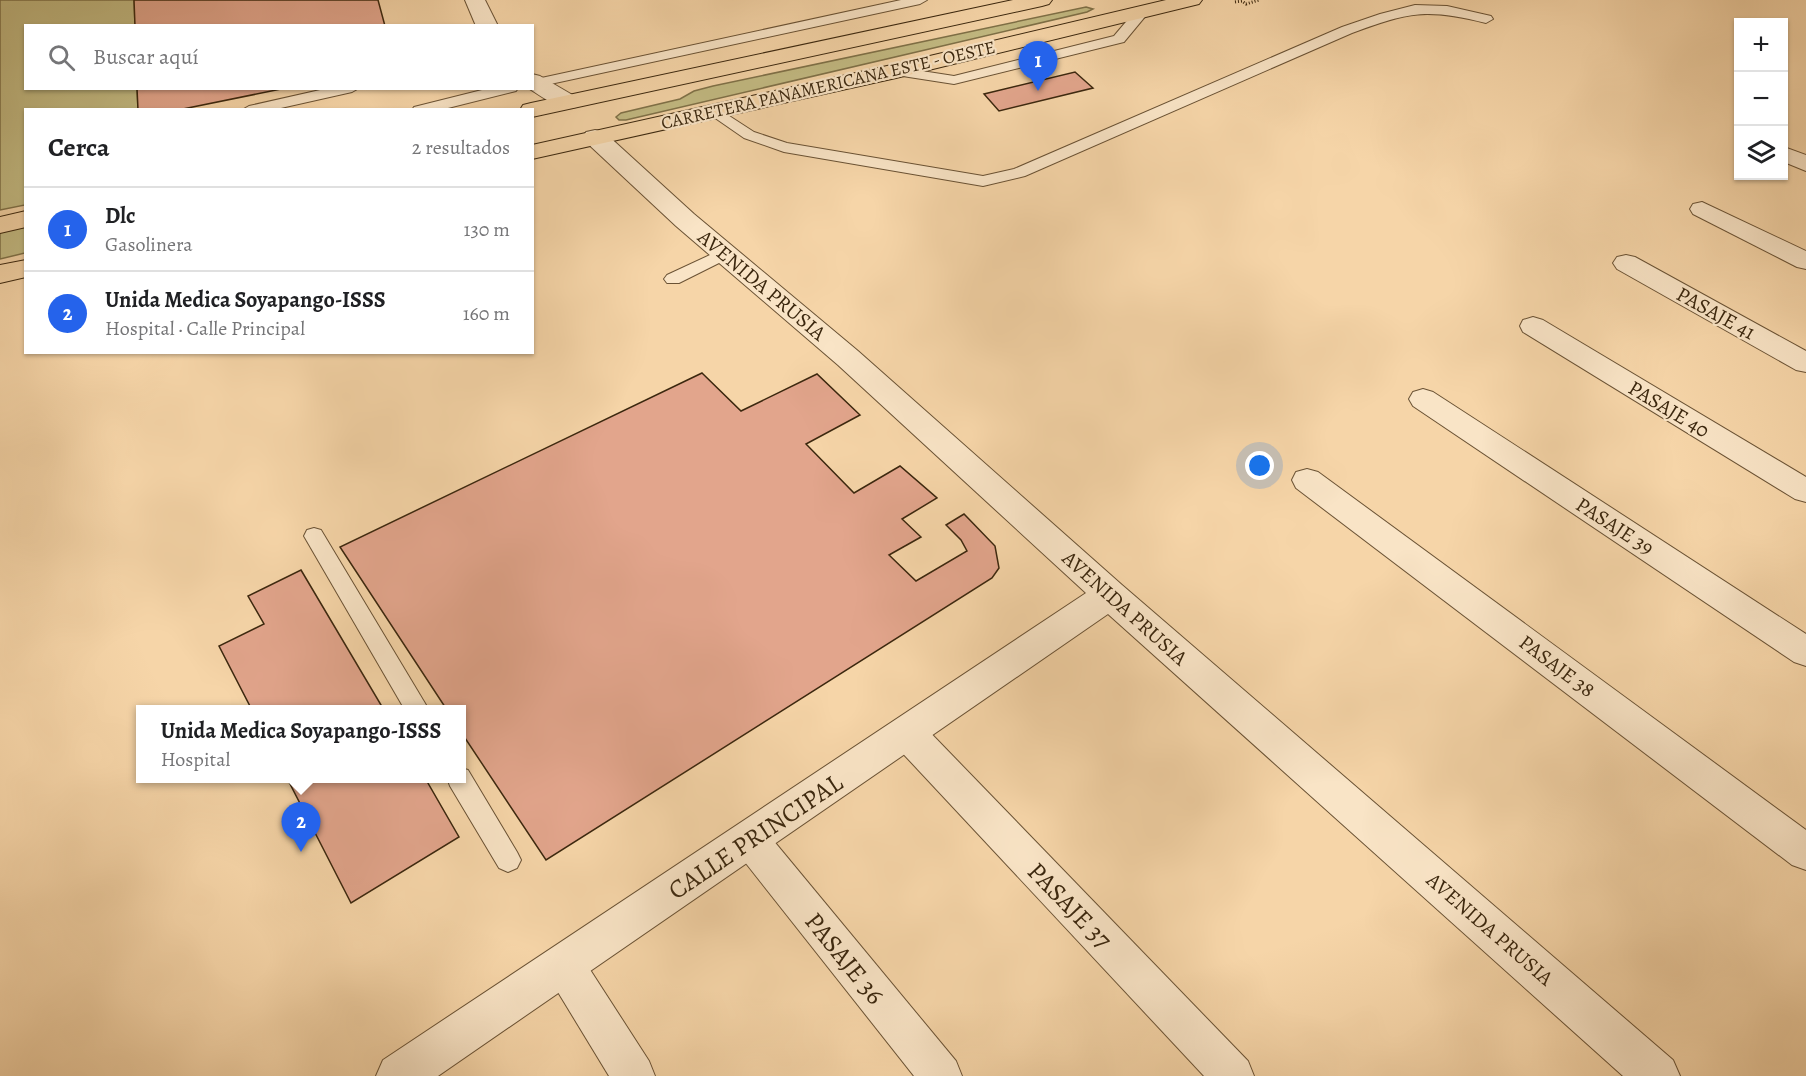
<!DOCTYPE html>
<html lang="es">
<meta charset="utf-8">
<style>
body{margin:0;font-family:Alegreya,serif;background:#f2f2f2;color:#202124}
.controls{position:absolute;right:18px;top:18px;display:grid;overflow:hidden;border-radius:0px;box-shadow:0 2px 4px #0004}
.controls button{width:54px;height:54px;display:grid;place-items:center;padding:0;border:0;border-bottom:2px solid #e0e0e0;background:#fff;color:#202124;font:30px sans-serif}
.you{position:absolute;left:1260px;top:466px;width:21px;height:21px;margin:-15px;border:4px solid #fff;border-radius:50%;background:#1a73e8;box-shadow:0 0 0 9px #1a73e833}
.badge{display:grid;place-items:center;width:39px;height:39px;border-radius:50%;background:#2563eb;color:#fff;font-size:20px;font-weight:700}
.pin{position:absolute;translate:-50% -50px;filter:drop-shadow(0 2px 3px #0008)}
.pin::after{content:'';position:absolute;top:32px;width:21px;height:18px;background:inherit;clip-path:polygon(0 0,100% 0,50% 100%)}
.popup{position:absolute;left:136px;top:705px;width:330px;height:78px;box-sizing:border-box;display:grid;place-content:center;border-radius:0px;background:#fff;filter:drop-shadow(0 2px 4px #0005);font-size:20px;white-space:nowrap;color:#757577}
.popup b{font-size:22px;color:#202124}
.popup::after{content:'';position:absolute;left:50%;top:100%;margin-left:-12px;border:12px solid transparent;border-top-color:#fff}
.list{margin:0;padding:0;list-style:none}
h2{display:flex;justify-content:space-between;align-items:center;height:78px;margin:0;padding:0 24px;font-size:26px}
h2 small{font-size:20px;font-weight:400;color:#757577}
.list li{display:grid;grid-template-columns:39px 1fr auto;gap:18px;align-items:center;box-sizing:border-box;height:84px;padding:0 24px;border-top:2px solid #e0e0e0}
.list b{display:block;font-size:22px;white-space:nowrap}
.list p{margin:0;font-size:20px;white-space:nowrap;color:#757577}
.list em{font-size:20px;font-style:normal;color:#757577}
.icon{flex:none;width:33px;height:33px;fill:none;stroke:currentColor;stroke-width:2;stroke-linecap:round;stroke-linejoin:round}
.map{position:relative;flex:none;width:1806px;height:1076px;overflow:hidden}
.search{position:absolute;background:#fff;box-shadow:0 2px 4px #0004;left:24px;top:24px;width:510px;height:66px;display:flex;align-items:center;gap:15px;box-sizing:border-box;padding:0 21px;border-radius:0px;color:#757577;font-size:22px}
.panel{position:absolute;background:#fff;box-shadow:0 2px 4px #0004;left:24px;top:108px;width:510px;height:246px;border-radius:0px}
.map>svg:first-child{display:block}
</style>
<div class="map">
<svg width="1806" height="1076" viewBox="0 0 1806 1076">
<rect width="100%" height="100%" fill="#f6d5a8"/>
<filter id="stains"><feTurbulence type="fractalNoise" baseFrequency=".00333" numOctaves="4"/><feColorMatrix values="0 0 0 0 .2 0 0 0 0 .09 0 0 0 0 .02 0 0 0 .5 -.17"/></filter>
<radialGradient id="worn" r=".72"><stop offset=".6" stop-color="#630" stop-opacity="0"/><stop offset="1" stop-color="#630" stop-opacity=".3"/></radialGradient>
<g fill="#c3bb83" stroke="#7f7148" stroke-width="1.5">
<polygon points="0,0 134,0 135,25 26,26 26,88 137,89 138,109 26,110 25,205 0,210"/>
<polygon points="1086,7 1093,9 1087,12 626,120 619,120 616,117 621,113 680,99 694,91 713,86"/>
<polygon points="25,226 25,253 0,259 0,231"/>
</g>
<g fill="#e2a58c" stroke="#3b270e" stroke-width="1.5">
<polygon points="134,0 378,0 385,26 135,26"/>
<polygon points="1075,72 1093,88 999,111 984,94"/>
<polygon points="137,88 286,88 178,110 138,110"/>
<polygon points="702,373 741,411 817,374 860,415 806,444 854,493 900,466 937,498 902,519 921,537 889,555 916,581 967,551 961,540 946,525 964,514 995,546 999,568 992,578 546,860 461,732 461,710 447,710 340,547"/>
<polygon points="301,570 384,710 252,710 219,646 264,624 248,596"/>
<polygon points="287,778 425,778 459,837 351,903"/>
</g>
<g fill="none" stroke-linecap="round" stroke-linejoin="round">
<g stroke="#6a5234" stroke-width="2">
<g id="service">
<polygon points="901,0 927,0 920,4 532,88 532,80"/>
<path d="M1415 5 1447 6 1491 16 1493 19 1486 23C1426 8 1409 12 1352 33L1025 176 983 186 784 152 744 138 705 111 707 108H717L754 132 787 143 983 176 1014 169 1342 27 1380 14Z"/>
<polygon points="1141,9 1148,13 1124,42 954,84 896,75 889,71 896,67 954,76 1114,36 1136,10"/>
<polygon points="329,88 359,88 352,92 272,110 242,110 249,106"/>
<polygon points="490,88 518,88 516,91 440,110 412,110 414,107"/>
<polygon points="725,248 731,249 733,253 731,257 679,283 667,283 664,279 667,275"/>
<polygon points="314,528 321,530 429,710 405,710 304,536 307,530"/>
<polygon points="461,768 468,770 517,852 521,860 517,868 508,872 499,868 450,786 447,778 461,778"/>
</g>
</g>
<g stroke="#6a5234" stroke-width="2">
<g id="pedestrian">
<polygon points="1784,147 1806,155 1806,171 1784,162"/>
<polygon points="1702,202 1806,251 1806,269 1797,267 1693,214 1690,209 1693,204"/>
<polygon points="1626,255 1635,257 1806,351 1806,372 1796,370 1617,269 1613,263 1617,257"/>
<polygon points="1533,317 1543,320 1806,477 1806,502 1795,499 1523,332 1520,326 1523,320"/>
<polygon points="1423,389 1433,392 1806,634 1806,666 1794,662 1413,406 1409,399 1413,392"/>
<polygon points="1307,469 1318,472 1806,830 1806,870 1792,865 1296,488 1292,480 1296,472"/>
<polygon points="907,718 920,722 1248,1061 1254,1076 1204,1076 894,744 889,733 894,722"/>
<polygon points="750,823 763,828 956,1061 962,1076 914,1076 737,852 731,840 737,828"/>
<polygon points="564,945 578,951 649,1061 655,1076 609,1076 550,979 544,965 550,951"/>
</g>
</g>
<g stroke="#6a5234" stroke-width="2">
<g id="minor">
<polygon points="465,0 485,0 498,26 476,26"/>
<path d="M532 74 540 76 576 97 580 102 576 107C559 111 543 97 528 88H532Z"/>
<polygon points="595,130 604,132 694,214 858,351 1122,585 1673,1060 1680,1076 1623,1076 1108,614 438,1076 376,1076 383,1060 1086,593 838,365 676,226 586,142 583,137 586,132"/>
</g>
</g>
<g stroke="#3b270e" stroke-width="2">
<g id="trunk">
<polygon points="1013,0 1052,0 1049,4 1042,6 532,117 532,110 520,110 523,105 531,103"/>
<polygon points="1166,0 1202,0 1199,4 896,78 532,159 532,145 896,64"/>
<polygon points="26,211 26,227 0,233 0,217"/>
<polygon points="26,260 26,277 0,283 0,265"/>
</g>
</g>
<polyline stroke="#3b270e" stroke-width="3" stroke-dasharray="1 2" stroke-linecap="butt" points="1235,2 1242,1 1246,4 1259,0"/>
<use href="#service" fill="#f9e4c6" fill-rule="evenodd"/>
<use href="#pedestrian" fill="#f9e4c6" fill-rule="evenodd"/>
<use href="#minor" fill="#f9e4c6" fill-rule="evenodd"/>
<use href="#trunk" fill="#f6d5a8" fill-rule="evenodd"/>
</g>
<g text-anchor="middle" stroke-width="4.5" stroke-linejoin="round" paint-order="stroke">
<g font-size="18" fill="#3b270e" stroke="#f9e4c6">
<text transform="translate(828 85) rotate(-13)" y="6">CARRETERA PANAMERICANA ESTE - OESTE</text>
</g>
<g font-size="21" fill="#3b270e" stroke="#f9e4c6">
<text transform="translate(762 285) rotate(40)" y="7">AVENIDA PRUSIA</text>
<text transform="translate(1716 313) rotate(29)" y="7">PASAJE 41</text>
<text transform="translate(1669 409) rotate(31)" y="7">PASAJE 40</text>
<text transform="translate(1615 526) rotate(33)" y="7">PASAJE 39</text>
<text transform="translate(1125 608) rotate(42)" y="7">AVENIDA PRUSIA</text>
<text transform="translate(1557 666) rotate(37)" y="7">PASAJE 38</text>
<text transform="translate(1490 929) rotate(41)" y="7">AVENIDA PRUSIA</text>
</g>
<g font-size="26" fill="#3b270e" stroke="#f9e4c6">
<text transform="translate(755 836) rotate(-34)" y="9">CALLE PRINCIPAL</text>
<text transform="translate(1070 905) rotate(46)" y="9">PASAJE 37</text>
<text transform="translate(845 958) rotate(51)" y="9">PASAJE 36</text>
</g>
</g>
<rect width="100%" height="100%" filter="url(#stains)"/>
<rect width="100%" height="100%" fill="url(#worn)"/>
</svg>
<div class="controls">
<button>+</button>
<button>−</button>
<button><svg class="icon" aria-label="layers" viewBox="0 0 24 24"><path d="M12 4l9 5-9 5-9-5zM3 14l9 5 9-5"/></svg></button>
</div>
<div class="you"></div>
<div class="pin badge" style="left:1038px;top:91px">1</div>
<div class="pin badge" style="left:301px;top:852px">2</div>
<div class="popup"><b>Unida Medica Soyapango-ISSS</b>Hospital</div>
<div class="search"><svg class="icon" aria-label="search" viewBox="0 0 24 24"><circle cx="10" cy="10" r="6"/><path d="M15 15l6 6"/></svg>Buscar aquí</div>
<section class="panel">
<h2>Cerca<small>2 resultados</small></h2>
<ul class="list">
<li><span class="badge">1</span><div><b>Dlc</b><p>Gasolinera</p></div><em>130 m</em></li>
<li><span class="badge">2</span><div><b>Unida Medica Soyapango-ISSS</b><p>Hospital · Calle Principal</p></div><em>160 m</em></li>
</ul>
</section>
</div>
